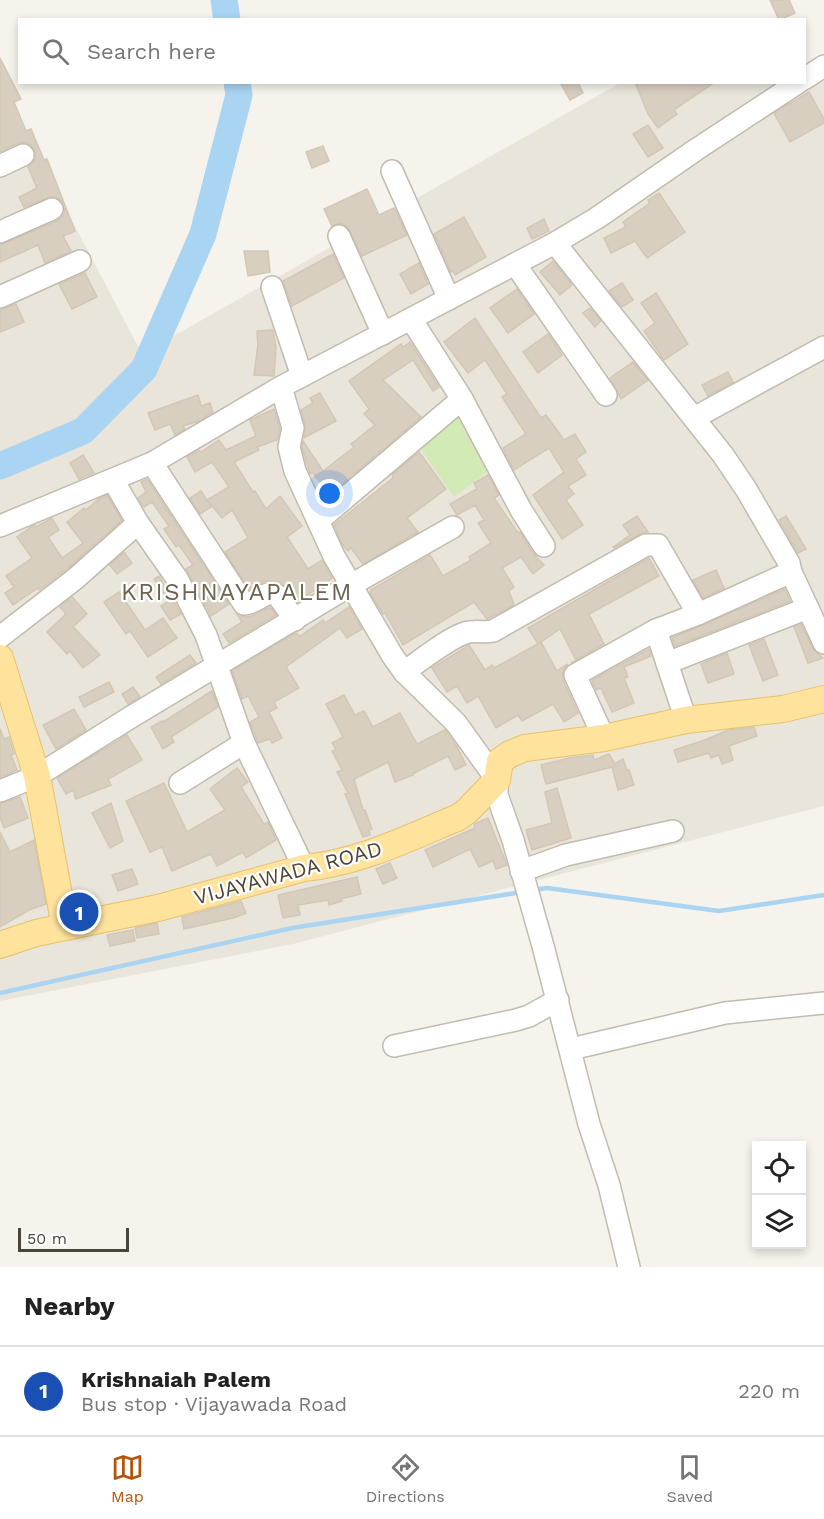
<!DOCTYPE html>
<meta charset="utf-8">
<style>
body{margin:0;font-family:"Work Sans",sans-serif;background:#f6f6f6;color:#222}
.controls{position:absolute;right:18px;bottom:18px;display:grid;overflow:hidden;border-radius:0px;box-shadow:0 3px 9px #0003}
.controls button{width:54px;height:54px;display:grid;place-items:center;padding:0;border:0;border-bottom:2px solid #e0e0e0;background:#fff;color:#222;font:30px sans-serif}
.scale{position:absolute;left:18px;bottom:15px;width:111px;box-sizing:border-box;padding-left:6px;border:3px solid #4b4439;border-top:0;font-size:16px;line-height:21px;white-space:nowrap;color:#4b4439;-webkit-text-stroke:4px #fff;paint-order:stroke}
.you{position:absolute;left:330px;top:494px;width:21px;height:21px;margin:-15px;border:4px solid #fff;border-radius:50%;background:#1a73e8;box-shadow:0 0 0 9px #1a73e833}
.badge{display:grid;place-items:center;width:39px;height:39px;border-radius:50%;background:#b45309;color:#fff;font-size:20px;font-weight:700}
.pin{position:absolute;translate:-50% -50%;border:3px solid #fff;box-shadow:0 2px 6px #0006}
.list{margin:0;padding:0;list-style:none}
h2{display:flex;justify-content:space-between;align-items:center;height:78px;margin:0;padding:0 24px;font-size:26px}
h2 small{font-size:20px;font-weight:400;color:#767676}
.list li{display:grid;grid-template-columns:39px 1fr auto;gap:18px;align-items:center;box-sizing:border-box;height:90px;padding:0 24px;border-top:2px solid #e0e0e0}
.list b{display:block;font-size:22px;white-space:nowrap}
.list p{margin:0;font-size:20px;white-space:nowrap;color:#767676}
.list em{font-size:20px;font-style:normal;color:#767676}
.icon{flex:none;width:33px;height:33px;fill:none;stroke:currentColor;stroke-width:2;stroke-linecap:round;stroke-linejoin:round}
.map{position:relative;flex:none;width:824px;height:1267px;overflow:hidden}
.search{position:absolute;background:#fff;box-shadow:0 3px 9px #0003;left:18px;right:18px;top:18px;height:66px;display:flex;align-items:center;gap:15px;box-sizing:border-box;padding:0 21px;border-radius:0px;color:#767676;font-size:22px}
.sheet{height:168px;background:#fff}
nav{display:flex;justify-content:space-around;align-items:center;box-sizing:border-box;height:84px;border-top:2px solid #e0e0e0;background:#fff;font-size:16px;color:#767676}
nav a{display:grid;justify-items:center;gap:3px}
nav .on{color:#b45309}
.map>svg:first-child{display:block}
</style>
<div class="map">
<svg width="824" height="1267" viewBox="0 0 824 1267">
<rect width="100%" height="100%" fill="#f6f3ec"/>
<polygon fill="#eae5da" points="805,65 824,78 824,806 293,944 0,1001 0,83 142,354 620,83 804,82"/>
<polygon fill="#d2eab5" points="460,413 495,466 454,497 419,446"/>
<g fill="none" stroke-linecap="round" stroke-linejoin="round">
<g stroke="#a9d4f2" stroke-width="4.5">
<polyline points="533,890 547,888 719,911 824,895"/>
<polyline points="0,993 292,928 522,892"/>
</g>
<g stroke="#a9d4f2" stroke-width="27">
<polyline points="224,0 227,20"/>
<polyline points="0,466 83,431 144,369 203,234 239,95 237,82"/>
</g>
</g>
<g fill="#d8cfc1" stroke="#d3c7b4" stroke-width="1.5">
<polygon points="770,0 789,0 795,13 779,20"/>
<polygon points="0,58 21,99 14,102 26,131 31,129 44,160 47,159 75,231 63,236 71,251 45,263 38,245 0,262 0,245 57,221 63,216 65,210 60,199 53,196 24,207 19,197 37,188 28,167 33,163 36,157 35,150 31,145 25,142 18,143 0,152"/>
<polygon points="560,82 578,82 583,93 570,100"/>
<polygon points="635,82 715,82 674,110 677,114 658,128 648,114"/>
<polygon points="809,92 824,119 824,123 790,142 774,113"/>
<polygon points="648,125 663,148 648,157 633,134"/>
<polygon points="323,146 329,161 312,168 306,152"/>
<polygon points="367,189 379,215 394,208 407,235 362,256 347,226 340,223 332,226 324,209"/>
<polygon points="659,193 685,232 647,258 635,241 611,253 604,238 626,227 623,222 650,203 648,200"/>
<polygon points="464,217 486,257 455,275 453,271 451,272 434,234"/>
<polygon points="544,219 549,231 532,239 527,228"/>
<polygon points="244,251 268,251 270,272 248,276"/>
<polygon points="333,254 344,278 292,306 283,281"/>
<polygon points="553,261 572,285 560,295 540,272"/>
<polygon points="419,263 428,284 411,294 400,274"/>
<polygon points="85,273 97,297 72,309 59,284"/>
<polygon points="622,283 633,300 622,307 609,291"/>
<polygon points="517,289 534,314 508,333 490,308"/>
<polygon points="656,293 688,344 664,360 644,331 655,323 641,303"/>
<polygon points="16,304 24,322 0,332 0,310"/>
<polygon points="590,308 601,321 595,327 583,313"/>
<polygon points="475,318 541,418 546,415 564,440 575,434 586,452 576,459 586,475 568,486 574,494 566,500 583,525 562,539 533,495 564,472 549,448 514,470 503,448 526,434 502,397 507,394 485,360 468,373 444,342"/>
<polygon points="273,330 276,348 274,376 254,375 258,344 257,331"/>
<polygon points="548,334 562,355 538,373 523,352"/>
<polygon points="410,342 439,387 433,391 413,360 383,380 421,417 330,494 312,472 310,474 302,447 303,441 323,471 354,447 351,444 375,425 364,414 369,409 349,381 401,344 403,347"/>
<polygon points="633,362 648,380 621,399 610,378"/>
<polygon points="728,372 733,382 708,396 702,385"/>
<polygon points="320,393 336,421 304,438 305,425 301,410 313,403 310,398"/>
<polygon points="198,395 201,406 210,403 213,412 199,421 183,426 185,429 175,435 170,424 155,430 148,413"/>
<polygon points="274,409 280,429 277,440 257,447 259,450 234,462 253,492 255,491 266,509 280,496 302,526 287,537 308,569 322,560 332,578 298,602 288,588 277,581 265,581 249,589 225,552 248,538 232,510 222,518 207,500 229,487 212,462 195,472 187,457 199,450 201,452 219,440 226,450 256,436 250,420"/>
<polygon points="419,452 446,489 407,518 418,532 363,564 351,548 348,551 342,544 334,525 393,478 392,475"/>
<polygon points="83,455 94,473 79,479 70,463"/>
<polygon points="488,475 499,495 494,498 518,533 520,532 533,553 544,565 533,574 521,557 502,568 514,587 509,591 514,605 487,619 474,602 403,645 385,613 383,614 370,593 371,590 430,555 443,576 471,560 469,557 491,543 478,523 484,520 475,505 457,515 450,504 477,489 474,483"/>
<polygon points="147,479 229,604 211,616 186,569 193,565 179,545 176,547 164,529 169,526 152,502 144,507 138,498 146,492 141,482"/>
<polygon points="201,491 211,507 200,514 190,498"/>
<polygon points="107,495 122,520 67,569 42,588 39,590 38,588 13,605 5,593 14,587 6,576 32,558 17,537 31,527 35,525 36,527 52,518 59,530 48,537 62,558 83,543 67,522 84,508 86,510 100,498"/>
<polygon points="637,516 648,532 640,534 614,548 613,547 630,535 623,525"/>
<polygon points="786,516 806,549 798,553 779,520"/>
<polygon points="124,552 132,563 117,574 110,565"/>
<polygon points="649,558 659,576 589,614 604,644 571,663 576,660 560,629 538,644 528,628"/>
<polygon points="716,570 724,588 703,598 693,580"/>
<polygon points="159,576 181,614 170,620 161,606 169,601 154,579"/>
<polygon points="785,589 790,601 675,646 672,638"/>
<polygon points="119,592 145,630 163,618 177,638 148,657 130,631 126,634 104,602"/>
<polygon points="72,597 87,614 73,627 100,655 83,668 70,651 67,654 47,632 66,614 60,607"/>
<polygon points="270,607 276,615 229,643 223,634 242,622 237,614 245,617 252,616"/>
<polygon points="349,607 362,629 347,638 340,628 286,667 299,688 274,702 277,708 269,712 282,738 272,743 270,739 258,743 250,722 259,717 248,696 242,699 232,671 296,633 300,636 323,620 325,623"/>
<polygon points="801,624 813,649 823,658 808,663 794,627"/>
<polygon points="764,639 778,675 763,681 749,645"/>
<polygon points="541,642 557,671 568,664 562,674 563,680 578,713 564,722 553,704 522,721 518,715 496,728 478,696 467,703 457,686 447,692 432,668 469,645 485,670 492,665 494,668"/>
<polygon points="649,649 651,656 624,667 628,677 624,678 634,703 612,712 601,688 596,690 592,680"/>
<polygon points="727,653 734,674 708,683 701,664"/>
<polygon points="190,655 196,663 161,684 156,677"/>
<polygon points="109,682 114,692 84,707 79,697"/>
<polygon points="133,687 140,697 128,704 122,694"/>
<polygon points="212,691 218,707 171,737 174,742 163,749 151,727 162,721 163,722"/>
<polygon points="344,695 355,715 364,711 373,727 400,713 417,744 445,730 457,747 466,765 455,770 448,756 412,774 413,775 395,782 388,762 354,779 363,810 365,810 372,829 369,830 370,835 363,837 345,794 348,793 337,772 342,770 332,751 336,750 332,743 343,737 326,704"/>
<polygon points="74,709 86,730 56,749 43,725"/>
<polygon points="754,727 757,736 729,746 733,760 722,764 719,755 711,758 709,753 678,762 674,750 705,740 728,730"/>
<polygon points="0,729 4,739 9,737 14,754 11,755 17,770 0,777"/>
<polygon points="127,735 142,760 108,779 111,785 76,799 73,790 66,794 57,778"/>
<polygon points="609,754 615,764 623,759 627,770 629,770 634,785 618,790 612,767 546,784 541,765 569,758 593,755 594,760"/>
<polygon points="237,768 248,782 241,787 264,824 268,822 276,840 246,858 243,852 217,866 211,854 172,871 162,847 150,852 126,801 164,783 187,832 225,810 210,789"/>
<polygon points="557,788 571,838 532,850 526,830 552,823 545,792"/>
<polygon points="20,797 28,818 4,828 0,817 0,803"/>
<polygon points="111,803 123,841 110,848 92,813"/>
<polygon points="488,818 507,865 496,869 493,861 479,867 470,849 433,867 425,850 475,828 474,824"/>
<polygon points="0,832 10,852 34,840 46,904 29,910 0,927"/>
<polygon points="390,863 397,878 383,884 376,869"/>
<polygon points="132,869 138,884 118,891 112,875"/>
<polygon points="357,877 361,894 341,899 342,901 329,905 328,900 298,905 300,915 283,918 278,895"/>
<polygon points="241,901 246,913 233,918 184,929 182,917"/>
<polygon points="157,923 159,934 137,938 135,928"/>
<polygon points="133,930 135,941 110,946 107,935"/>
</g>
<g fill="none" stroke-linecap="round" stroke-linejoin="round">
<g stroke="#c2bbae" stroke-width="24">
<g id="minor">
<polyline points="804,79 824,66"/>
<polyline points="0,166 23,155"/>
<polyline points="392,171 449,299"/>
<polyline points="0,232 52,209"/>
<polyline points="339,236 383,334"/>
<polyline points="555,243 723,455 746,489 789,563 791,572 824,643"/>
<polyline points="515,264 606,395"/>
<polyline points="272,287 302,376"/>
<polyline points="0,297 80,261"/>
<polyline points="411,319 462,399 521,510 544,546"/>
<polyline points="281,387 293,428 289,447 295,471 334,556 392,655 404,672 456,723 497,780 497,795 513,840 543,946 589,1124 609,1185 629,1267"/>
<polyline points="694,418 824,347"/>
<path d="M152 463 244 604C255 604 261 594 272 593L278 596 295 620"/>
<polyline points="113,480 138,523 178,580 206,635 244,743 304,868"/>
<polyline points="318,521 462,399"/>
<polyline points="0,526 152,463 281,387 555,243 597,218 697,149 799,82"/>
<polyline points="656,630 686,720"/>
<polyline points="0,637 75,579 138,523"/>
<polyline points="667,663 808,608"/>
<path d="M404 672C420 661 447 639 465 633 474 630 484 633 493 631L646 545H658L698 614"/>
<polyline points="604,738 575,675 656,630 698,614 791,572"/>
<polyline points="180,783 244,743"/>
<polyline points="0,791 37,776 131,717 351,585 453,527"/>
<polyline points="521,871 566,855 673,831"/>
<polyline points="394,1046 516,1020 529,1016 558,1000"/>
<polyline points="571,1049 725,1013 824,1003"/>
</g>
</g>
<g stroke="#e6c16a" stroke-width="28">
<g id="major">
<polyline points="0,658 37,776 65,927"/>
<path d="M0 945 36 933 158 908 304 868C358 863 409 838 459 817L468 810 497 780 500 761 510 754 525 748 604 738 686 720 783 709 824 699"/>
</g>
</g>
<use href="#minor" stroke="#fff" stroke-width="21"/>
<use href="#major" stroke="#ffe39c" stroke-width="26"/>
</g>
<g text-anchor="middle" stroke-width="4.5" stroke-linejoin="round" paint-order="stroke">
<g font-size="21" fill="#4b4439" stroke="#fff">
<text transform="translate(288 873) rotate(-15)" y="7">VIJAYAWADA ROAD</text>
</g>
<g font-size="24" letter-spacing="1.5" fill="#6e6250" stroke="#fff">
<text x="237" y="600">KRISHNAYAPALEM</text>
</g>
</g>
</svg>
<div class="controls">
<button><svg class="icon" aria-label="locate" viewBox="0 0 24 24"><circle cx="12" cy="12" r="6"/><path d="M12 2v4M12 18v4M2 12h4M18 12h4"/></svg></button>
<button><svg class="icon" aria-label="layers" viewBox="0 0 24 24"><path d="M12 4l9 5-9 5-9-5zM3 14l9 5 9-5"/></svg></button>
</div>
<div class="scale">50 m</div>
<div class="you"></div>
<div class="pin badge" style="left:79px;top:912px;background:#1a4fb4">1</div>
<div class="search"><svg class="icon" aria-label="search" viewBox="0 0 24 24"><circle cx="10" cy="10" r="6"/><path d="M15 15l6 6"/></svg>Search here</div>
</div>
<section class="sheet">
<h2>Nearby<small></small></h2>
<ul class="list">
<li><span class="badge" style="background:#1a4fb4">1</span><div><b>Krishnaiah Palem</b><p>Bus stop · Vijayawada Road</p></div><em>220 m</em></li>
</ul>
</section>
<nav>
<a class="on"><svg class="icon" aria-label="map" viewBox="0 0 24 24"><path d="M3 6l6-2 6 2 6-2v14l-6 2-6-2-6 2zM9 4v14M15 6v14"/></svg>Map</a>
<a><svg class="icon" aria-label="directions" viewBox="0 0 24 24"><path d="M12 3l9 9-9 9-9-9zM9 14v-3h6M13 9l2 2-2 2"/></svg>Directions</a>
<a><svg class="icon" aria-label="saved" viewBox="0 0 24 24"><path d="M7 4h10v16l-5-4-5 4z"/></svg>Saved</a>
</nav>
